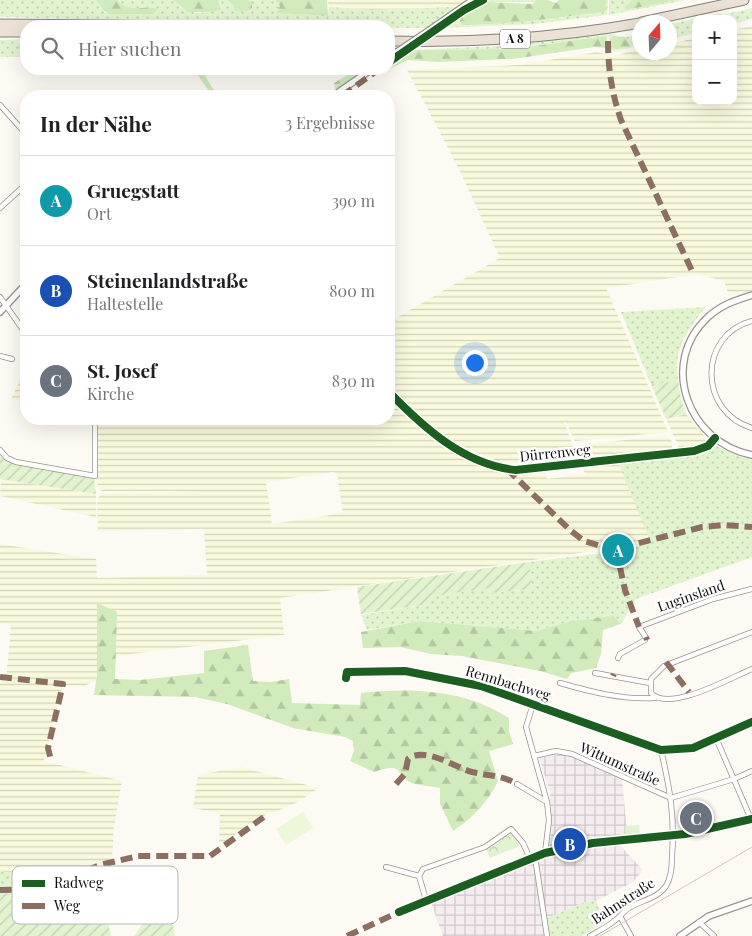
<!DOCTYPE html>
<html lang="de">
<meta charset="utf-8">
<style>
body{margin:0;font-family:"Playfair Display",serif;background:#f6f6f6;color:#202124}
.controls{position:absolute;right:15px;top:15px;display:grid;overflow:hidden;border-radius:10px;box-shadow:0 5px 20px #0002}
.controls button{width:45px;height:45px;display:grid;place-items:center;padding:0;border:0;border-bottom:1px solid #e0e0e0;background:#fff;color:#202124;font:25px sans-serif}
.compass{position:absolute;left:632px;top:15px;width:45px;height:45px;border-radius:50%;background:#fff;box-shadow:0 5px 20px #0002;rotate:19deg}
.you{position:absolute;left:474px;top:362px;width:18px;height:18px;margin:-12px;border:4px solid #fff;border-radius:50%;background:#1a73e8;box-shadow:0 0 0 8px #1a73e833}
.badge{display:grid;place-items:center;width:32px;height:32px;border-radius:50%;background:#0b8043;color:#fff;font-size:16px;font-weight:700}
.pin{position:absolute;translate:-50% -50%;border:2px solid #fff;box-shadow:0 1px 5px #0006}
.list{margin:0;padding:0;list-style:none}
h2{display:flex;justify-content:space-between;align-items:center;height:65px;margin:0;padding:0 20px;font-size:21px}
h2 small{font-size:16px;font-weight:400;color:#757577}
.list li{display:grid;grid-template-columns:32px 1fr auto;gap:15px;align-items:center;box-sizing:border-box;height:90px;padding:0 20px;border-top:1px solid #e0e0e0}
.list b{display:block;font-size:19px;white-space:nowrap}
.list p{margin:0;font-size:16px;white-space:nowrap;color:#757577}
.list em{font-size:16px;font-style:normal;color:#757577}
.icon{flex:none;width:28px;height:28px;fill:none;stroke:currentColor;stroke-width:2;stroke-linecap:round;stroke-linejoin:round}
.map{position:relative;flex:none;width:752px;height:936px;overflow:hidden}
.search{position:absolute;background:#fff;box-shadow:0 5px 20px #0002;left:20px;top:20px;width:375px;height:55px;display:flex;align-items:center;gap:12px;box-sizing:border-box;padding:0 18px;border-radius:20px;color:#757577;font-size:19px}
.panel{position:absolute;background:#fff;box-shadow:0 5px 20px #0002;left:20px;top:90px;width:375px;height:335px;border-radius:20px}
.map>svg:first-child{display:block}
</style>
<div class="map">
<svg width="752" height="936" viewBox="0 0 752 936">
<defs>
<pattern id="industrial-grid" width="8" height="8" patternUnits="userSpaceOnUse" patternTransform="scale(1.25)"><rect width="8" height="8" fill="#f4ecef"/><path d="M0 4h8M4 0v8" fill="none" stroke="#d0c9cc"/></pattern>
<pattern id="farmland-rules" width="6" height="5" patternUnits="userSpaceOnUse" patternTransform="scale(1.25)"><rect width="6" height="5" fill="#f9f9dd"/><path d="M0 2.5h6" fill="none" stroke="#d4d4bc"/></pattern>
<pattern id="grass-dots" width="8" height="8" patternUnits="userSpaceOnUse" patternTransform="scale(1.25)"><rect width="8" height="8" fill="#e2f3d0"/><path d="M2 2h.1M6 6h.1" fill="none" stroke="#c1cfb1" stroke-width="1.8" stroke-linecap="round"/></pattern>
<pattern id="forest-firs" width="22" height="20" patternUnits="userSpaceOnUse" patternTransform="scale(1.25)"><rect width="22" height="20" fill="#d1ebbd"/><path d="M5 1l3.5 6h-7zM16 11l3.5 6h-7z" fill="#b2c8a1"/></pattern>
<pattern id="park-crowns" width="20" height="18" patternUnits="userSpaceOnUse" patternTransform="scale(1.25)"><rect width="20" height="18" fill="#e2f3d0"/><path d="M2 6a3 3 0 1 1 6 0M12 15a3 3 0 1 1 6 0" fill="none" stroke="#c1cfb1"/></pattern>
<pattern id="garden-furrows" width="10" height="10" patternUnits="userSpaceOnUse" patternTransform="scale(1.25)"><rect width="10" height="10" fill="#e2f3d0"/><path d="M-1 1l2-2M0 10L10 0M9 11l2-2" fill="none" stroke="#c1cfb1"/></pattern>
</defs>
<rect width="100%" height="100%" fill="#fcfaf2"/>
<polygon fill="url(#industrial-grid)" points="557,755 569,755 622,779 627,832 619,844 643,870 633,882 596,901 585,902 547,918 550,936 443,936 431,903 546,858 551,833 550,791 539,758"/>
<g fill="url(#farmland-rules)" fill-rule="evenodd">
<polygon points="327,0 466,0 455,7 372,10 329,7"/>
<polygon points="752,26 752,291 729,296 724,281 697,274 606,288 668,432 575,441 566,422 564,422 576,455 575,459 506,464 460,446 440,434 415,414 389,386 389,322 500,258 458,167 407,70 519,65 597,52 612,56 639,50 640,52 670,52 670,44 696,38 696,101 733,101 733,30"/>
<polygon points="20,380 26,381 26,402 11,399"/>
<path d="M389 398 434 438 504 474 544 470 547 479 585 474 582 465 618 462 650 539 632 545 280 598 284 635 115 656 117 612 95 681 84 686 63 685 44 761 122 781 114 826 112 859 49 883 0 871V680L6 681 11 625 0 623V544L96 559 97 578 207 575 204 529 98 531 97 500 101 494 202 491H102L98 488 97 475 96 419H389ZM333 472 337 474 343 513 272 524 266 482Z"/>
<polygon points="686,414 706,438 705,443 696,447 680,449 666,419"/>
<polygon points="666,436 672,441 672,448 581,457 579,448 579,446 606,442"/>
<polygon points="1,479 96,494 96,517 0,496"/>
<polygon points="241,767 318,788 298,802 273,813 270,812 219,845 220,813 193,808 198,775"/>
</g>
<g fill="url(#grass-dots)">
<path d="M0 0H96L105 13 153 14 155 8C142 7 125 11 117 0H173C190 16 201 16 221 6L218 0H275L280 6 277 13 328 16 329 7 372 10 455 7 466 0H470L426 28H411L0 17Z"/>
<polygon points="485,0 537,0 537,2 488,2 461,16 462,24 522,22 604,12 607,9 606,0 608,0 607,15 535,24 440,28 464,11"/>
<polygon points="609,0 686,0 609,15"/>
<polygon points="752,8 752,19 733,24 733,19 696,19 696,33 670,39 670,24 720,13 723,15"/>
<polygon points="615,34 616,36 609,39 609,42 609,37 604,36 515,49 408,50 501,46"/>
<polygon points="639,35 639,46 614,51 609,50 609,47 628,48 630,45 626,37"/>
<polygon points="26,39 26,57 0,57 0,40"/>
<path d="M706 307C685 333 674 347 678 381L651 384 621 312Z"/>
<path d="M716 446 741 457 752 459V557L636 599 621 624 614 616 571 621 536 631 420 621 367 630 361 615 429 604 428 597 489 588 490 593 533 589 529 562 620 551 651 543 618 462C646 459 693 461 716 446Z"/>
<polygon points="0,871 49,883 36,886 0,887"/>
<polygon points="596,901 604,923 582,936 550,936 547,918 585,902"/>
</g>
<g fill="url(#forest-firs)">
<path d="M96 0H117C125 11 142 7 155 8L157 10 153 14H109L103 10Z"/>
<polygon points="173,0 218,0 221,9 214,12 188,12"/>
<polygon points="227,0 248,0 252,4 252,8 248,11 235,11 233,4"/>
<polygon points="275,0 327,0 328,16 276,13 280,6"/>
<polygon points="537,0 547,0 556,3 559,0 606,0 607,9 604,12 522,22 469,25 462,25 460,21 461,16 488,2 533,4"/>
<polygon points="633,0 676,0 625,10 625,7"/>
<polygon points="604,36 607,37 606,48 594,47 513,59 437,62 408,60 389,69 389,65 408,50 515,49"/>
<polygon points="614,36 626,37 631,47 610,49 609,39"/>
<polygon points="194,69 199,69 206,77 217,96 212,96"/>
<polygon points="358,69 366,69 343,86 335,89 334,83"/>
<path d="M97 603 117 612 115 679 140 680 204 673V651L248 645 253 681 271 682 289 679 292 703 360 705 361 693C410 687 467 690 509 718V731L513 744 489 751 498 781C487 803 474 817 453 831L440 804V788C431 786 420 786 412 783 393 776 407 761 374 772L350 761 354 751 353 741 345 737 293 728 227 704 195 697 94 695 97 675Z"/>
<polygon points="614,616 621,624 603,630 601,654 596,668 571,673 567,679 540,671 462,656 431,654 400,647 363,648 361,632 420,621 536,631 571,621"/>
</g>
<g fill="url(#park-crowns)">
<polygon points="639,825 640,836 626,837 625,826"/>
<polygon points="510,832 520,844 517,847 490,858 486,849"/>
</g>
<g fill="url(#garden-furrows)">
<polygon points="678,381 681,399 686,414 666,419 651,384"/>
<polygon points="0,454 6,458 94,478 96,494 0,479"/>
<polygon points="529,562 533,589 490,593 489,588 429,597 429,604 361,614 357,587"/>
<polygon points="95,867 111,936 0,936 0,891 41,889"/>
<polygon points="165,905 172,920 175,936 134,936 148,916"/>
</g>
<polygon fill="#edf7da" points="303,812 313,828 286,845 276,829"/>
<g fill="none" stroke-linecap="round" stroke-linejoin="round">
<polyline stroke="#c5e2f8" stroke-width="1" points="105,0 111,9"/>
<g stroke="#959491" stroke-width="6">
<g id="minor">
<polyline points="0,105 26,134"/>
<polyline points="0,208 26,184"/>
<polyline points="0,297 26,334"/>
<path d="M752 321C698 335 698 412 752 428"/>
<polyline points="0,356 12,359"/>
<path d="M389 392C423 427 464 465 516 470L694 451 708 446 715 438"/>
<polyline points="0,450 7,458 16,462 95,476 95,419"/>
<path d="M752 632 664 666 651 679V693C669 713 730 678 752 669"/>
<polyline points="618,658 620,654 645,640 645,636 639,627 713,599 752,589"/>
<polyline points="595,673 650,683"/>
<polyline points="346,678 347,672 405,671 481,686 661,750 693,748 752,722"/>
<path d="M560 683C592 692 622 700 655 698"/>
<polyline points="533,704 526,727 547,802 549,820 545,853"/>
<polyline points="716,738 751,819"/>
<polyline points="534,756 556,751 572,754 671,798 734,779 752,771"/>
<polyline points="517,784 547,802"/>
<polyline points="535,857 547,936"/>
<polyline points="386,867 419,876"/>
<polyline points="426,900 419,876 423,869 485,847 511,829 523,843 530,859"/>
<polyline points="399,912 545,853 593,843 685,834 752,819"/>
<polyline points="621,918 631,936"/>
<polyline points="699,922 714,936"/>
<path d="M590 936C604 928 613 924 624 912 634 901 656 901 666 886 671 878 672 866 672 857 675 817 670 789 661 750"/>
</g>
</g>
<g stroke="#959491" stroke-width="8">
<g id="tertiary">
<polyline points="437,25 473,0"/>
<polyline points="389,58 397,52"/>
<polyline points="333,96 372,69"/>
<path d="M752 295C736 300 721 305 708 317 658 363 688 443 752 455"/>
<polyline points="0,312 26,284"/>
<polyline points="680,936 709,916 752,901"/>
</g>
</g>
<g stroke="#82827e" stroke-width="11">
<g id="motorway">
<polyline points="642,22 744,0"/>
<polyline points="0,24 196,26"/>
<polyline points="0,32 26,32"/>
<path d="M389 41C473 43 556 38 640 23"/>
</g>
</g>
<use href="#minor" stroke="#fffefd" stroke-width="4.5"/>
<use href="#tertiary" stroke="#fffefd" stroke-width="5.5"/>
<use href="#motorway" stroke="#ebe1d4" stroke-width="9"/>
<polyline stroke="#d9c4c2" stroke-width="1" points="600,936 752,847"/>
<g stroke="#959491" stroke-width="8" stroke-linecap="butt">
<polyline id="tertiary-bridge" points="397,52 437,25"/>
</g>
<use href="#tertiary-bridge" stroke="#fffefd" stroke-width="5.5"/>
<g stroke="#8d6e63" stroke-width="6" stroke-dasharray="12 6" stroke-linecap="butt">
<path d="M608 41C608 69 612 94 621 120L693 273"/>
<polyline points="342,96 379,69"/>
<polyline points="507,469 570,530 584,541 601,546 616,549 702,527 724,525 752,527"/>
<polyline points="616,549 625,590 639,627"/>
<polyline points="646,637 647,640"/>
<polyline points="666,662 689,692"/>
<polyline points="613,676 614,674"/>
<polyline points="0,677 63,684 48,748 51,760"/>
<path d="M396 784 405 774 408 759C425 746 454 767 472 772 488 776 502 775 517 784"/>
<polyline points="0,890 41,889 100,865 138,856 210,856 268,814"/>
<polyline points="347,936 399,912"/>
</g>
<g stroke="#fff" stroke-width="11">
<g id="cycleway">
<polyline points="389,62 464,10 483,0"/>
<path d="M389 392C423 427 464 465 516 470L694 451 708 446 715 438"/>
<polyline points="346,678 347,672 405,671 481,686 661,750 693,748 752,722"/>
<polyline points="399,912 545,853 593,843 685,834 752,819"/>
</g>
</g>
<use href="#cycleway" stroke="#1b5e20" stroke-width="8"/>
</g>
<g text-anchor="middle" stroke-width="5" stroke-linejoin="round" paint-order="stroke">
<rect fill="#fff" stroke="#565656" stroke-width="1" x="500" y="29.5" width="30" height="19" rx="4"/>
<g font-size="12" font-weight="bold" fill="#0e0e0e">
<text x="515" y="43">A 8</text>
</g>
<g font-size="14" fill="#0e0e0e" stroke="#fff">
<text transform="translate(555 453) rotate(-6)" y="5">Dürrenweg</text>
<text transform="translate(691 596) rotate(-19)" y="5">Luginsland</text>
<text transform="translate(508 683) rotate(17)" y="5">Rennbachweg</text>
<text transform="translate(620 764) rotate(24)" y="5">Wittumstraße</text>
<text transform="translate(623 901) rotate(-33)" y="5">Bahnstraße</text>
</g>
</g>
<rect x="12" y="866" width="166" height="58" rx="8" fill="#fff" stroke="#b7b7b7" stroke-width="1"/>
<rect x="22" y="880" width="23" height="7" fill="#1b5e20"/>
<rect x="22" y="903" width="23" height="6" fill="#8d6e63"/>
<g font-size="14" fill="#0e0e0e">
<text x="54" y="888">Radweg</text>
<text x="54" y="911">Weg</text>
</g>
</svg>
<div class="controls">
<button>+</button>
<button>−</button>
</div>
<svg class="compass" viewBox="-18 -18 36 36"><path d="M0-13l5 13h-10z" fill="#e53935"/><path d="M0 13l5-13h-10z" fill="#757577"/></svg>
<div class="you"></div>
<div class="pin badge" style="left:618px;top:550px;background:#0f9aa8">A</div>
<div class="pin badge" style="left:570px;top:844px;background:#1a4fb4">B</div>
<div class="pin badge" style="left:696px;top:818px;background:#6b7280">C</div>
<div class="search"><svg class="icon" aria-label="search" viewBox="0 0 24 24"><circle cx="10" cy="10" r="6"/><path d="M15 15l6 6"/></svg>Hier suchen</div>
<section class="panel">
<h2>In der Nähe<small>3 Ergebnisse</small></h2>
<ul class="list">
<li><span class="badge" style="background:#0f9aa8">A</span><div><b>Gruegstatt</b><p>Ort</p></div><em>390 m</em></li>
<li><span class="badge" style="background:#1a4fb4">B</span><div><b>Steinenlandstraße</b><p>Haltestelle</p></div><em>800 m</em></li>
<li><span class="badge" style="background:#6b7280">C</span><div><b>St. Josef</b><p>Kirche</p></div><em>830 m</em></li>
</ul>
</section>
</div>
